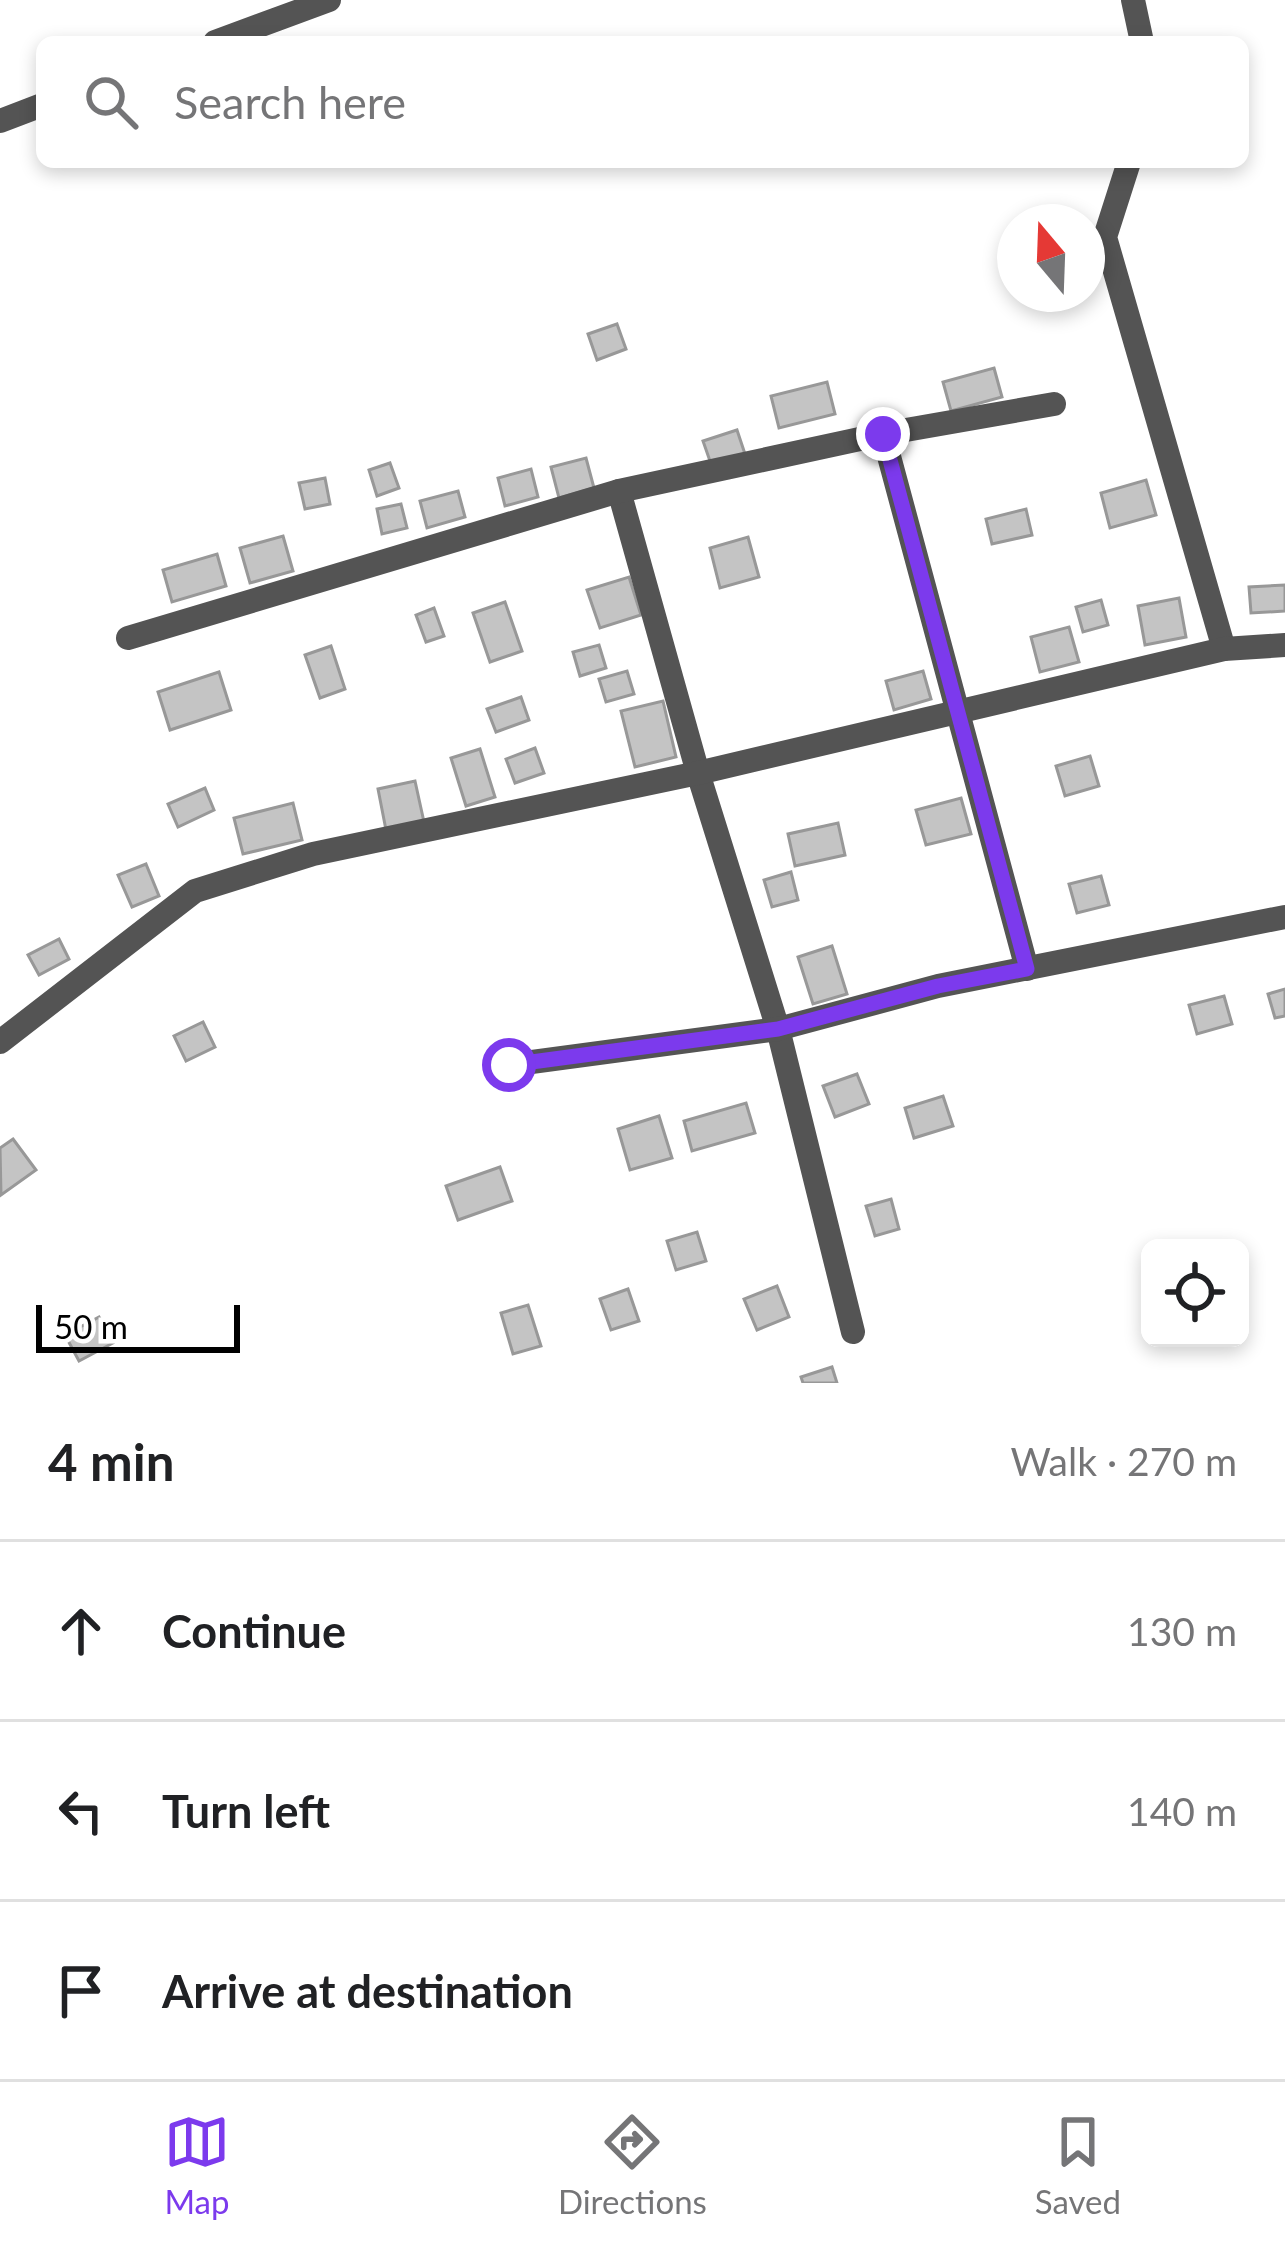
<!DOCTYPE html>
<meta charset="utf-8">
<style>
body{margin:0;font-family:Lato,sans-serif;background:#f6f6f6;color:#202124}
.controls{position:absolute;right:36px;bottom:36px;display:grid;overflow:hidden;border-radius:18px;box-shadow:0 6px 18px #0003}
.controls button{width:108px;height:108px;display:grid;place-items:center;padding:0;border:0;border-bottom:3px solid #e0e0e0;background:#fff;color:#202124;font:60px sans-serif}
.compass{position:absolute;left:997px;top:204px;width:108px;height:108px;border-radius:50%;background:#fff;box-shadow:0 6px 18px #0003;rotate:341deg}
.scale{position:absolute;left:36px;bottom:30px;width:204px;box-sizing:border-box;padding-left:12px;border:6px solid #000;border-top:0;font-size:33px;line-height:42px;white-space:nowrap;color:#000;-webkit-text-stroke:9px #fff;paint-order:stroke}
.stop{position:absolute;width:36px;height:36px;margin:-27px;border:9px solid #7c3aed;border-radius:50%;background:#fff}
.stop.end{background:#7c3aed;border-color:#fff;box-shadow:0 3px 12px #0008}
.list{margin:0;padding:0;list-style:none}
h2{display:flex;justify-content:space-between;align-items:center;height:156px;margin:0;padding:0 48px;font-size:51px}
h2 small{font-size:39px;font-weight:400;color:#757577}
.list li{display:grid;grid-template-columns:78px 1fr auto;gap:36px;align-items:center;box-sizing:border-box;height:180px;padding:0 48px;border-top:3px solid #e0e0e0}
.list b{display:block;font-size:45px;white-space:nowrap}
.list em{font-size:39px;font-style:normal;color:#757577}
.icon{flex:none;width:66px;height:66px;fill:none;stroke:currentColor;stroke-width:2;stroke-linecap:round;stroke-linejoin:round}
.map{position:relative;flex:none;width:1285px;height:1383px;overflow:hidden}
.search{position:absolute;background:#fff;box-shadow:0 6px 18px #0003;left:36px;right:36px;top:36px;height:132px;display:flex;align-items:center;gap:30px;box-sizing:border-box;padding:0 42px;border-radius:18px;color:#757577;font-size:45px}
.sheet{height:696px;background:#fff}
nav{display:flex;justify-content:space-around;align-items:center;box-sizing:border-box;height:168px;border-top:3px solid #e0e0e0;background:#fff;font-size:33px;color:#757577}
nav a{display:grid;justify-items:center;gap:6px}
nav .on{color:#7c3aed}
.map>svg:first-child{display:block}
</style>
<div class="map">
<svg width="1285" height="1383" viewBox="0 0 1285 1383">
<rect width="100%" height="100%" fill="#fff"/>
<g fill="#c4c4c4" stroke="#989898" stroke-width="3">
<polygon points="617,324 626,349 597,360 588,334"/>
<polygon points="994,368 1002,397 951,411 943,382"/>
<polygon points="827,382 835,414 779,428 771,396"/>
<polygon points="737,430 745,454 711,464 703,441"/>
<polygon points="586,458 594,488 559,498 551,467"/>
<polygon points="390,463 399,488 377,496 369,470"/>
<polygon points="531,469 538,497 505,506 498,478"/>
<polygon points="325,478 330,504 305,509 299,483"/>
<polygon points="1146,480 1156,515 1110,528 1101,493"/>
<polygon points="458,491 465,517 427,528 420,501"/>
<polygon points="401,504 407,528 382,534 377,509"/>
<polygon points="1026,509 1032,535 992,544 986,519"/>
<polygon points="283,536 293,571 250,583 240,548"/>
<polygon points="748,537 759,577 720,588 710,548"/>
<polygon points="217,554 226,586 172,602 163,570"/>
<polygon points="629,577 641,615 600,628 587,590"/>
<polygon points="1285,585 1285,611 1251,613 1249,587"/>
<polygon points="1179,598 1186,637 1145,645 1138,606"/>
<polygon points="1101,600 1108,625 1083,632 1076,607"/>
<polygon points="505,602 522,651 490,662 473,613"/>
<polygon points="434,608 444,636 426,642 416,615"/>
<polygon points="1069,627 1079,662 1040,672 1031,637"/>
<polygon points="599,645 606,668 580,676 573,652"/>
<polygon points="331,646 345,689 320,698 305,655"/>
<polygon points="627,671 634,694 606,702 599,679"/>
<polygon points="923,671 931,699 894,710 886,681"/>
<polygon points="219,672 231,710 170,730 158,692"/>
<polygon points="521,697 529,720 496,732 487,709"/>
<polygon points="663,701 676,757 635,767 621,711"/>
<polygon points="535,748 544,773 515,783 506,759"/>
<polygon points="480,749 495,797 466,806 451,758"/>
<polygon points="1090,756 1099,786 1065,796 1056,766"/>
<polygon points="415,781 424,822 386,830 378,789"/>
<polygon points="205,788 214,810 178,827 168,804"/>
<polygon points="961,798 971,834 926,845 916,810"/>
<polygon points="293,803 302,840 243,854 234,818"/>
<polygon points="838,823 845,855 795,866 788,834"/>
<polygon points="146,864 159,896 132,907 118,875"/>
<polygon points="791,872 798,900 772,907 764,880"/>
<polygon points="1101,876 1109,905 1077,913 1069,884"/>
<polygon points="59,939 69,959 39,975 28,955"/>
<polygon points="832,946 847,994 813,1004 798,957"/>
<polygon points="1285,989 1285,1016 1275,1018 1268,994"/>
<polygon points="1224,996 1232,1024 1197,1034 1189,1005"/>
<polygon points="203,1022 215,1047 186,1061 174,1036"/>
<polygon points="857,1074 869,1104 835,1117 823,1086"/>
<polygon points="943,1096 953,1126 914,1138 905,1108"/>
<polygon points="746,1103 755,1133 692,1151 684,1121"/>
<polygon points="659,1116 672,1158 630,1170 618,1129"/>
<polygon points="13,1139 36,1170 1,1195 0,1148"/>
<polygon points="500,1167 512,1201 458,1220 446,1186"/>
<polygon points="891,1199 899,1229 875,1236 866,1206"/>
<polygon points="697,1232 706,1261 676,1270 667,1241"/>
<polygon points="777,1286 789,1317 757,1330 744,1299"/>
<polygon points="628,1289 639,1321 611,1330 600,1299"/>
<polygon points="528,1305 541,1346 513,1354 501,1313"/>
<polygon points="99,1317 113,1343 79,1361 65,1335"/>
<polygon points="832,1367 837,1383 803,1383 801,1377"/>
</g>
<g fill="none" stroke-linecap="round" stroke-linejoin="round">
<g stroke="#545454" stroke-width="24">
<polyline points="1133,0 1142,42"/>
<polyline points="215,42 329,0"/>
<polyline points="0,121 42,105"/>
<polyline points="1129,162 1105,237 1224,649"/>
<polyline points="883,434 1027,969"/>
<polyline points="619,491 698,773 778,1029 853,1332"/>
<polyline points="128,638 619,491 883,434 1054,404"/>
<polyline points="0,1042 195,891 313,854 698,773 1224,649 1285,645"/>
<polyline points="509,1065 778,1029 938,986 1285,917"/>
</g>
</g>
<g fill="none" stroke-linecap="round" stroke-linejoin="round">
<polyline stroke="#7c3aed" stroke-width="15" points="509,1065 778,1029 938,986 1027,969 883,434"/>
</g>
</svg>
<div class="controls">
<button><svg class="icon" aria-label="locate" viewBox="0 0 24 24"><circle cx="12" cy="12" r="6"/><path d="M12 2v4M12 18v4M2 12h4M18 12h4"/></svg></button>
</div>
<svg class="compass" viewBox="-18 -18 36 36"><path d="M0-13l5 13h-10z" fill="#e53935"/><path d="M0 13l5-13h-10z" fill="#757577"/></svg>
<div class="scale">50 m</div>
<div class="stop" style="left:509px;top:1065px"></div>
<div class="stop end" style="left:883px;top:434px"></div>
<div class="search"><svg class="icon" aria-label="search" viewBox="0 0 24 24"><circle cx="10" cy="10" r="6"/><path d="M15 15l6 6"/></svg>Search here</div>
</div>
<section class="sheet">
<h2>4 min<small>Walk · 270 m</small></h2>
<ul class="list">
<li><svg class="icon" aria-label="ahead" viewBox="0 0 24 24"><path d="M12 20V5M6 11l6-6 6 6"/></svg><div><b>Continue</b></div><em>130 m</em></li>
<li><svg class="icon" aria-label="left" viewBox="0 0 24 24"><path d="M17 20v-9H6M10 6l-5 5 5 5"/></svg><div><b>Turn left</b></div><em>140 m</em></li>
<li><svg class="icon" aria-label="arrive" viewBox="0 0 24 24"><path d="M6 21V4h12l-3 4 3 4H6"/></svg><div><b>Arrive at destination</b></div></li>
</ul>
</section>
<nav>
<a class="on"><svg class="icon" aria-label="map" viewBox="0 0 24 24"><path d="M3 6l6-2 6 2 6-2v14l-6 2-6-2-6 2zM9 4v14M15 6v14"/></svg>Map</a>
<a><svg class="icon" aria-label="directions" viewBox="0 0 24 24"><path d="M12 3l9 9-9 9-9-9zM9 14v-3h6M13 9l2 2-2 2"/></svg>Directions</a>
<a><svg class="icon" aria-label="saved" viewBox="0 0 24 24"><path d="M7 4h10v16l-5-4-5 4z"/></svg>Saved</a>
</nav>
